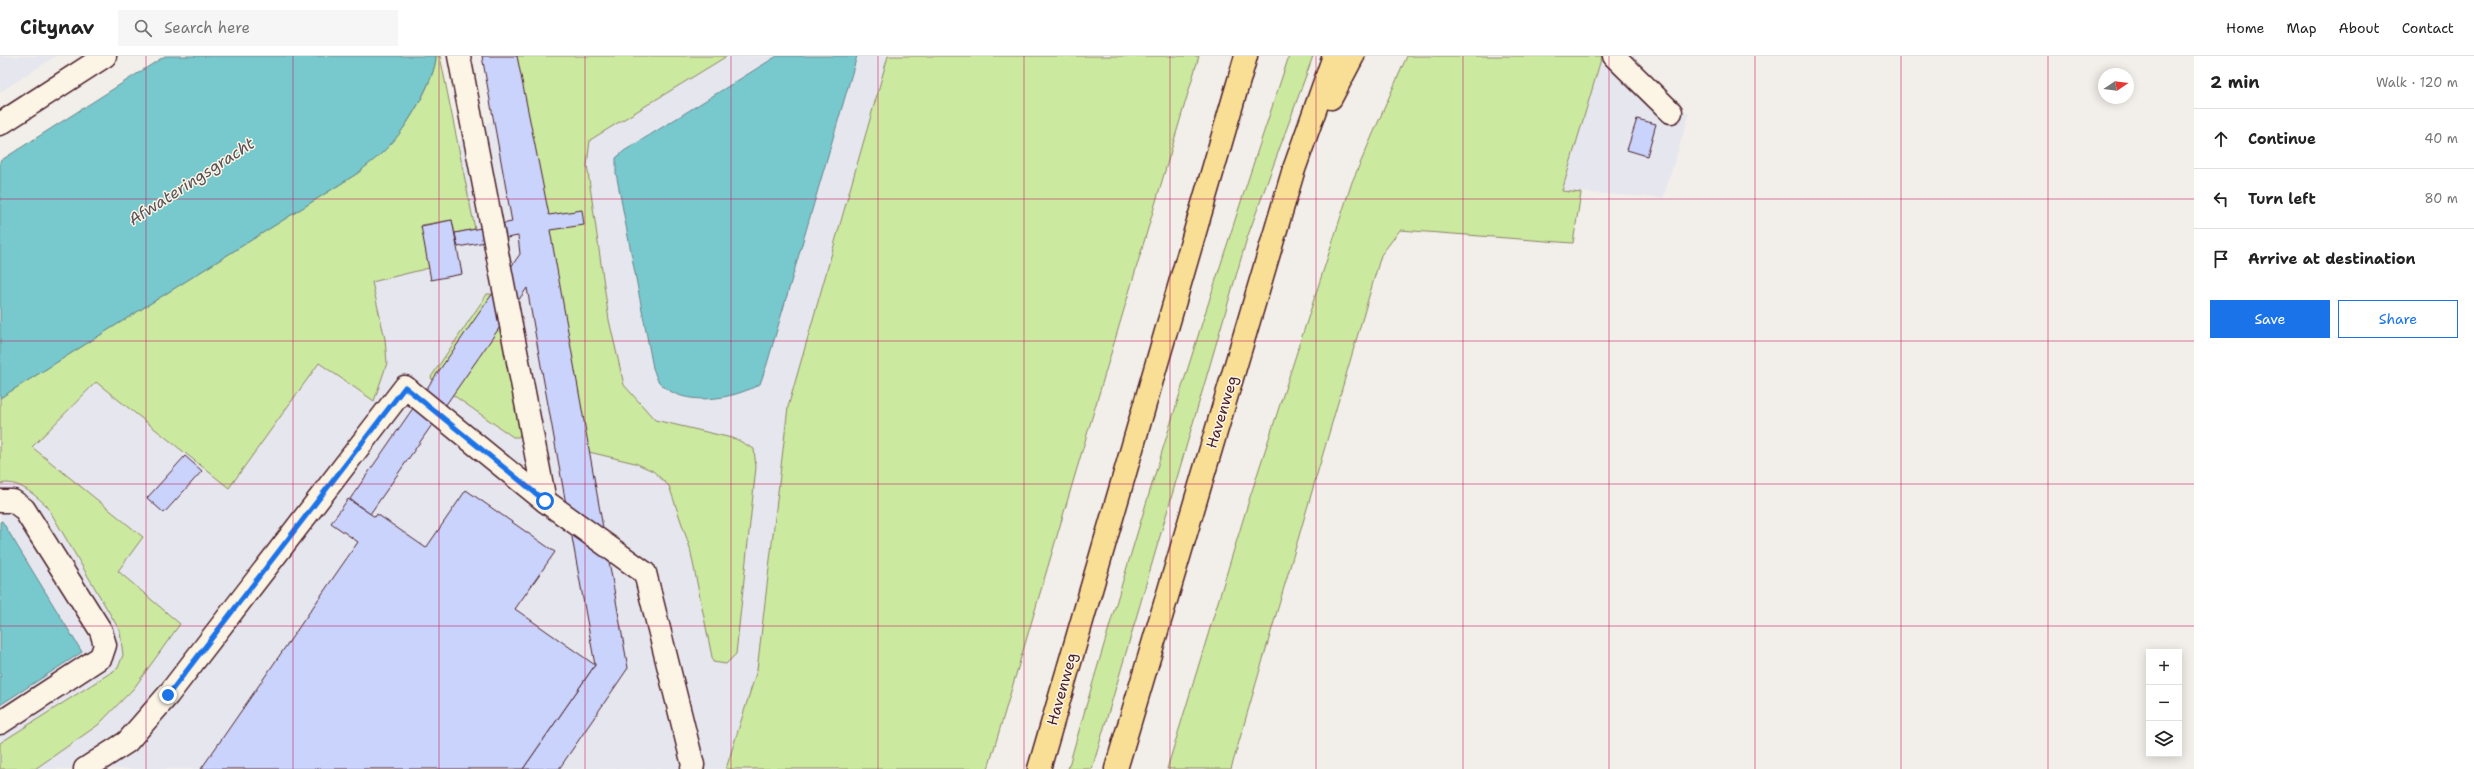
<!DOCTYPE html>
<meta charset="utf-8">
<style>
body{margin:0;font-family:"Shantell Sans",sans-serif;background:#f6f6f6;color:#222}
.controls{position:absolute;right:12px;bottom:12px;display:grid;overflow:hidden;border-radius:0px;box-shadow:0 2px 10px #0003}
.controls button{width:36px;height:36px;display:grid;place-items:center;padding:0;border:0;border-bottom:1px solid #e0e0e0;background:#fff;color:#222;font:20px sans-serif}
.compass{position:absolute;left:2098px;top:12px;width:36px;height:36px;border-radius:50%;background:#fff;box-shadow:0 2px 10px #0003;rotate:77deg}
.stop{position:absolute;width:12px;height:12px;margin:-9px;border:3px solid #1a73e8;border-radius:50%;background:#fff}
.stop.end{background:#1a73e8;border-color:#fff;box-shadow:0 1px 4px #0008}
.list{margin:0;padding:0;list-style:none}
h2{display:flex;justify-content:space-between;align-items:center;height:52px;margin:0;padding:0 16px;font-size:17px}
h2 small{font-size:13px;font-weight:400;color:#767676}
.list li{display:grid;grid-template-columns:26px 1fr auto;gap:12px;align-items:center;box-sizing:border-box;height:60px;padding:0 16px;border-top:1px solid #e0e0e0}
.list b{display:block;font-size:15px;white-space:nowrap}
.list em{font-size:13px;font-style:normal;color:#767676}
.actions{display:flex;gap:8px;padding:12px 16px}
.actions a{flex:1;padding:9px 0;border:1px solid #1a73e8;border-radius:0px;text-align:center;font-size:14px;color:#1a73e8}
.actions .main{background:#1a73e8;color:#fff}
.icon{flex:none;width:22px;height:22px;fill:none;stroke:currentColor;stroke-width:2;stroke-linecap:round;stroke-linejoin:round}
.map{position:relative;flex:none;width:2194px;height:713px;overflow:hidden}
header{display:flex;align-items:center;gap:24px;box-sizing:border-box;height:56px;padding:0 20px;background:#fff;border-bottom:1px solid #e0e0e0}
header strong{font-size:19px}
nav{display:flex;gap:22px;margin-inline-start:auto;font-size:14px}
.search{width:280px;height:36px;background:#f6f6f6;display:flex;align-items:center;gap:10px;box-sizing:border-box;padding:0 14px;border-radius:0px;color:#767676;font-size:15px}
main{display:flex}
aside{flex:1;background:#fff}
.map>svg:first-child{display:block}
</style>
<header>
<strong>Citynav</strong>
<div class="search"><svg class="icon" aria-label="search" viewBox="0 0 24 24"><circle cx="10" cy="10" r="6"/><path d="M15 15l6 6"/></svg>Search here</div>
<nav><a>Home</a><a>Map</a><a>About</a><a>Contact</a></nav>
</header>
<main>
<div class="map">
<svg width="2194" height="713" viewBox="0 0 2194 713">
<rect width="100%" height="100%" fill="#f2eee9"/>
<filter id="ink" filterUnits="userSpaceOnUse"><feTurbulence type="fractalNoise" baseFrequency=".025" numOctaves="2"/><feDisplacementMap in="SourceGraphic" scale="8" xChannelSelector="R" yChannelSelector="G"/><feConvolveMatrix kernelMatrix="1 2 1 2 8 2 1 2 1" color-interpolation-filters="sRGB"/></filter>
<g filter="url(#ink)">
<g fill="#e6e6ee">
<polygon points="0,0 56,0 0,36"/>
<polygon points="593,0 1096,0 884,713 0,713 0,378"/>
<polygon points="1602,0 1633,0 1689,59 1663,142 1562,135"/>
</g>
<g fill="#cce9a0" stroke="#8b8466">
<path d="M436 0H440L475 173 455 177 452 164 422 169 429 212 372 226 385 283 387 307 374 345 319 307 229 432 96 326 32 391 143 481 118 515 180 568 134 632 98 669 35 713H0V687L118 612 123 599 120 575 47 450C35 439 17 423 0 428V342L358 117C368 108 379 101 388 91 405 75 436 23 436 0Z"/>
<polygon points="516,0 727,0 590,84 587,109 609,264 624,329 655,364 736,383 754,393 756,411 736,598 726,608 713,606 690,492 669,430 653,415 635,407 589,396"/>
<polygon points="888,0 1199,0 988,713 726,713 757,614 788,351"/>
<path d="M1289 0H1313L1247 182 1092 713H1068C1136 474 1210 236 1289 0Z"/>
<polygon points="1407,0 1602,0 1562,135 1581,137 1573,187 1400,174 1381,199 1231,713 1167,713 1250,441 1352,126"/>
<polygon points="487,238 491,238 495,242 521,376 519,381 513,381 433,325 431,321"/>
</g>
<g fill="#77c9cd" stroke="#65858c">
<path d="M165 0H436C436 22 405 75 388 91 379 101 368 108 358 117L0 342V105Z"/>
<path d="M777 0H857L767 308 760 328C734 343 682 353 659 326 656 323 655 316 653 312L616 117V102L624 95Z"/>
<polygon points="2,465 82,596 0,649 0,466"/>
</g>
<g fill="#cad3fb" stroke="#4a1f2b">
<polygon points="482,0 517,0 549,159 582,154 584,169 550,174 628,612 559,713 523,713 595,609 527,232 370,458 350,443 520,198 518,180 458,191 455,177 512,166"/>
<polygon points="1637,63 1656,68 1647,100 1627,94"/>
<polygon points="452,164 462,218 431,224 421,170"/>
<polygon points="185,400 202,415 164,457 147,442"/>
<polygon points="466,434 555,496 515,553 595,609 523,713 201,713 358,486 331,467 348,443 375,461 377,458 426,492"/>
</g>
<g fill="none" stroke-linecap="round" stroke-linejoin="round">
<g stroke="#4a1f2b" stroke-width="25">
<g id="minor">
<polyline points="459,0 545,445 645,517 693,709 692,713"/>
<polyline points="1614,0 1671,56"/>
<polyline points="0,68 105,0"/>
<polyline points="0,445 13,445 24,453 101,575 105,589 101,601 0,667"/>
<polyline points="85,713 127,686 168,639 405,331 545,445"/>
</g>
</g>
<g stroke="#4a1f2b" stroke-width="25">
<g id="highway">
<polyline points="1331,42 1353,0"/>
<polyline points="1039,713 1246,0"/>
<polyline points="1116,713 1293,116 1334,0"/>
</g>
</g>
<use href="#minor" stroke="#fcf5e5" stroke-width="22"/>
<use href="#highway" stroke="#f9df96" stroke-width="22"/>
</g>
</g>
<g fill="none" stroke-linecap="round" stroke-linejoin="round" filter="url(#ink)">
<polyline stroke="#1a73e8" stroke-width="5" points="168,639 405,331 545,445"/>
</g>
<path fill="none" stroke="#c2185b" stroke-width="1" stroke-opacity="0.55" d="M146 0V713M293 0V713M439 0V713M585 0V713M731 0V713M878 0V713M1024 0V713M1170 0V713M1316 0V713M1463 0V713M1609 0V713M1755 0V713M1901 0V713M2048 0V713M0 143H2194M0 285H2194M0 428H2194M0 570H2194"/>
<g text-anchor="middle" stroke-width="3" stroke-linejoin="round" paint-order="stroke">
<g font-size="15" fill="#4a1f2b" stroke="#fcf5e5">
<text transform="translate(1222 356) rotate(-73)" y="5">Havenweg</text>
<text transform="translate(1062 633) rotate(-74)" y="5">Havenweg</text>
</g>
<g font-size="16" font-style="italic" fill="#58525c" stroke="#fcf5e5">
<text transform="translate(191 125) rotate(-33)" y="6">Afwateringsgracht</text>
</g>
</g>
</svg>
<div class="controls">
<button>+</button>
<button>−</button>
<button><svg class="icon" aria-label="layers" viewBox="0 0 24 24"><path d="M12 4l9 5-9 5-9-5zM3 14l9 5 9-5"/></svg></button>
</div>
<svg class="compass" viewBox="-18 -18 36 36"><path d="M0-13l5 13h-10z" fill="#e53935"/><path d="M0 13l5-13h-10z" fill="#767676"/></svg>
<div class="stop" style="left:545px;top:445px"></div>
<div class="stop end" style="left:168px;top:639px"></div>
</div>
<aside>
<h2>2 min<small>Walk · 120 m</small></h2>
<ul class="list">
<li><svg class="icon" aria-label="ahead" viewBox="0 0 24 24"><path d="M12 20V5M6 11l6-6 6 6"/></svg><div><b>Continue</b></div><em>40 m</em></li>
<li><svg class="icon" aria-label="left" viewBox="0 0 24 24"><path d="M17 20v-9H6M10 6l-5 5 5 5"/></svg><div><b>Turn left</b></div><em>80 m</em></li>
<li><svg class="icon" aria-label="arrive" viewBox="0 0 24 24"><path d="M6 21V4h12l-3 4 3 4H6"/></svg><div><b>Arrive at destination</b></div></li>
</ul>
<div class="actions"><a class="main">Save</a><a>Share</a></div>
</aside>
</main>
